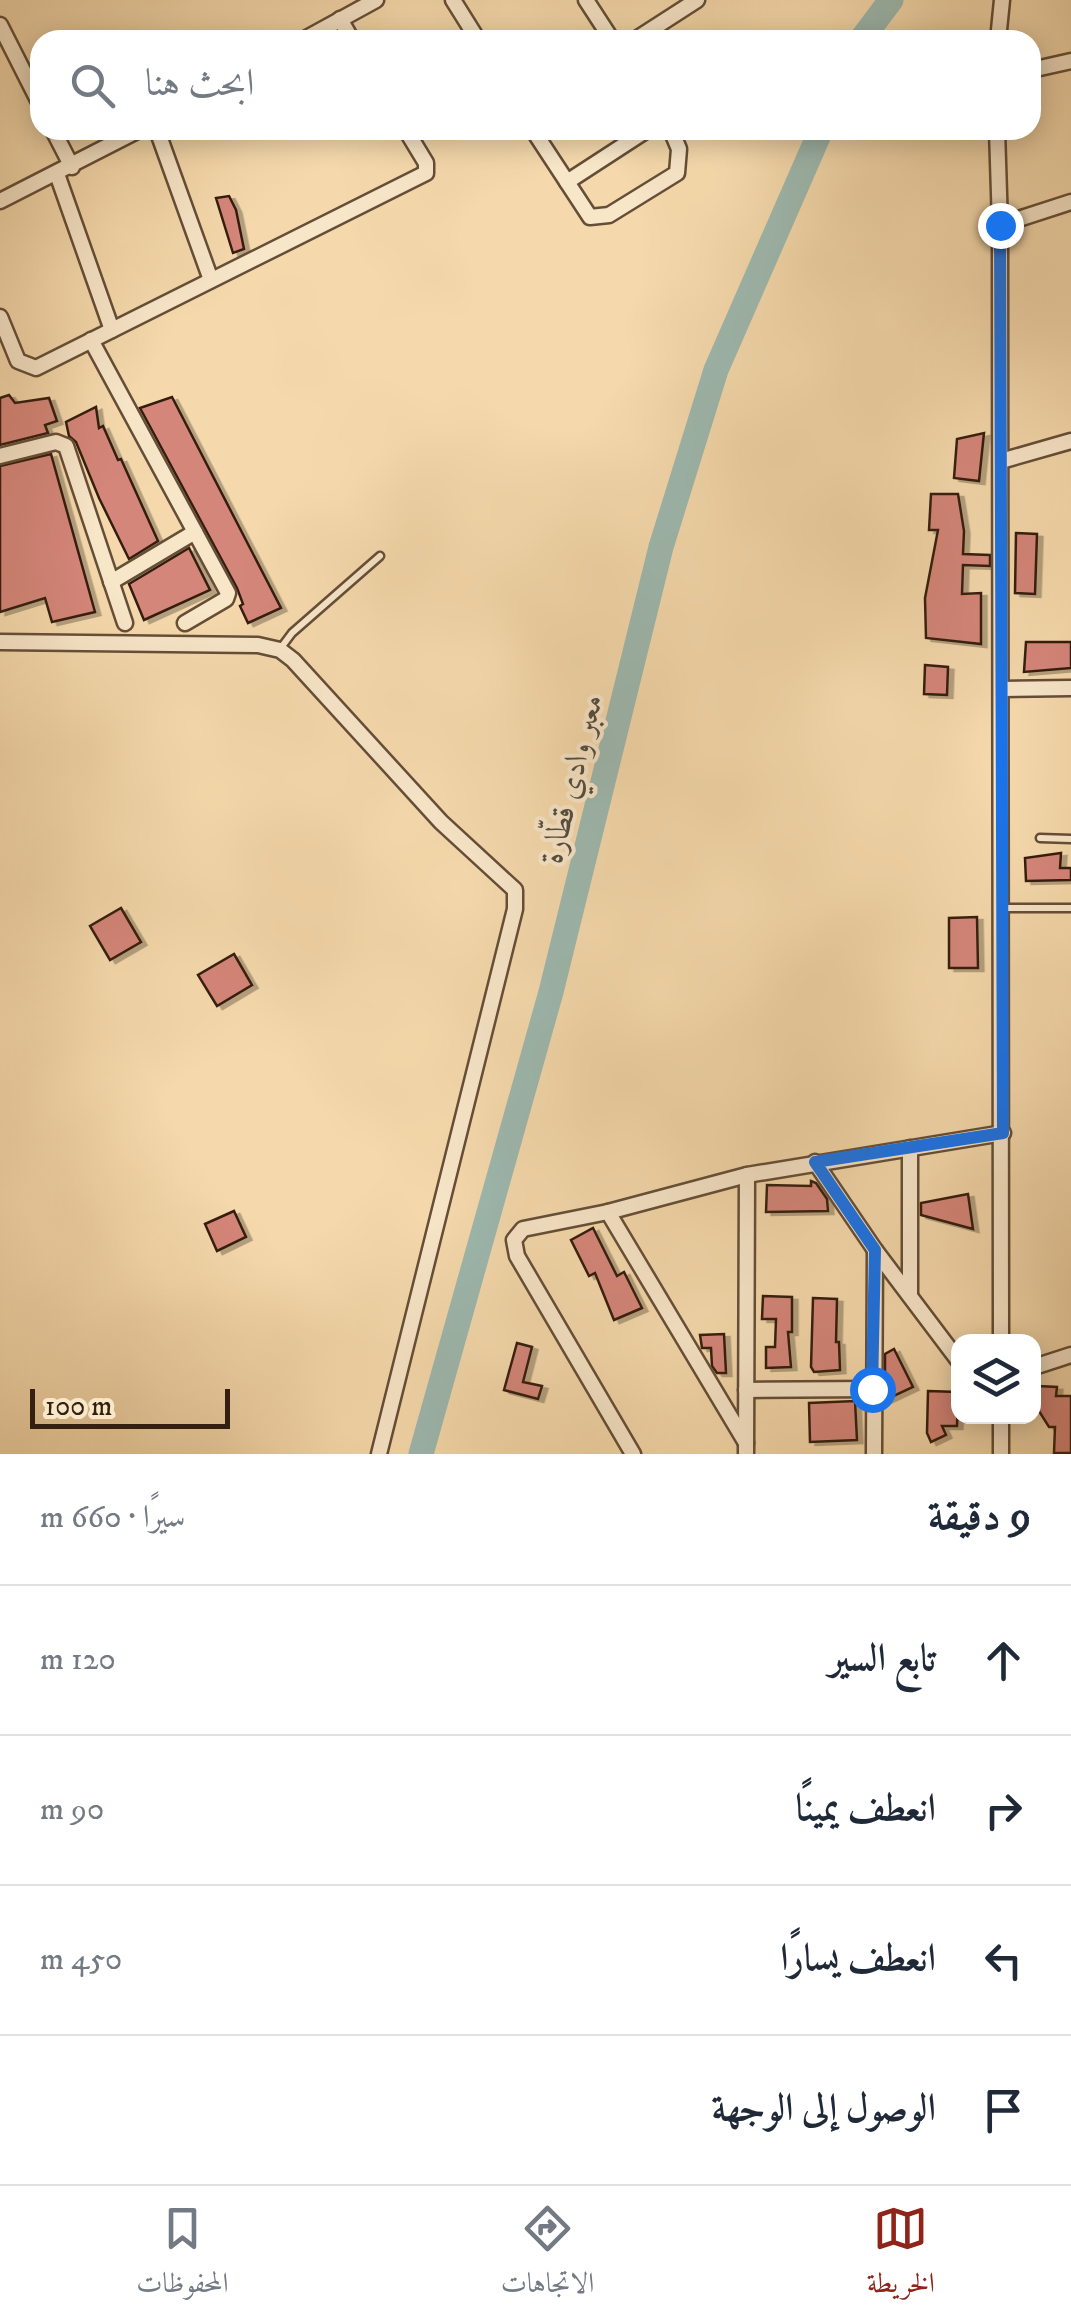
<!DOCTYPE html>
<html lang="ar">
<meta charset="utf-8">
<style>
body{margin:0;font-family:"IM FELL DW Pica",Amiri,serif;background:#f6f6f7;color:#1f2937;direction:rtl}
.controls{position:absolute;right:30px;bottom:30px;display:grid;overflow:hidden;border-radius:20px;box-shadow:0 5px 25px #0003}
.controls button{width:90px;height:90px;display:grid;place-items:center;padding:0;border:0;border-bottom:2px solid #e0e1e3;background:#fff;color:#1f2937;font:50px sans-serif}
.scale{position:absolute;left:30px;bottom:25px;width:200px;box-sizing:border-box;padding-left:10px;border:5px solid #351f10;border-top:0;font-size:28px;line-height:35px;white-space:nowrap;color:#351f10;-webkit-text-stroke:8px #f8e6c9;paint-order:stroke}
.stop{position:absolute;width:30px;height:30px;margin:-22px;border:8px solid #1a73e8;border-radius:50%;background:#fff}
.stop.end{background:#1a73e8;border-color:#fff;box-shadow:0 2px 10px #0008}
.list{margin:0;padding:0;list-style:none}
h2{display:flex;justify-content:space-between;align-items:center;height:130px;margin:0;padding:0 40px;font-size:42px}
h2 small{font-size:32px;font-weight:400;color:#747a83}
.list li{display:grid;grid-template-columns:65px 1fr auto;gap:30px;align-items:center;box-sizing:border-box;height:150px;padding:0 40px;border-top:2px solid #e0e1e3}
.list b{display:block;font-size:38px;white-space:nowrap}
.list em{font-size:32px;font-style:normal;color:#747a83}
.icon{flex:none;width:55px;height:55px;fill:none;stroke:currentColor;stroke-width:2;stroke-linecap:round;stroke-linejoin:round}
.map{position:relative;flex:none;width:1071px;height:1454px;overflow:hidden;direction:ltr}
.search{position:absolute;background:#fff;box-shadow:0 5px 25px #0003;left:30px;right:30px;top:30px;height:110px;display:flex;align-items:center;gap:25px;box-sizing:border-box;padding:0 35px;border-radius:30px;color:#747a83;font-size:38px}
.sheet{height:730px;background:#fff}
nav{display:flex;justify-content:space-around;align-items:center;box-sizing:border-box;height:140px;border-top:2px solid #e0e1e3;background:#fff;font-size:28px;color:#747a83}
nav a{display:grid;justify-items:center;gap:5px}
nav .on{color:#8f2418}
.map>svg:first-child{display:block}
</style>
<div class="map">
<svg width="1071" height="1454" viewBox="0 0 1071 1454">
<defs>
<filter id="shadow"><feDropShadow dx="5.5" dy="3" stdDeviation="0" flood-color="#0004"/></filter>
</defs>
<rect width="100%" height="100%" fill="#f5d9ac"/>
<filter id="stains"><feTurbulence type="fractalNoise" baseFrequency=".002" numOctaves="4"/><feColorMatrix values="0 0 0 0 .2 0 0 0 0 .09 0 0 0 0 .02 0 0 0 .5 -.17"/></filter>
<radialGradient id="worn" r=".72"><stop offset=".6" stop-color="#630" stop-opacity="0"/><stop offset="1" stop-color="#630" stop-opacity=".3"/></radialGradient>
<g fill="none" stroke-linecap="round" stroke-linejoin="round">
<g stroke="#9db9b0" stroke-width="25">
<polyline points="861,40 891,0"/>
<polyline points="421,1454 551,992 661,547 716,370 821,130"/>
</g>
</g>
<g fill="#d5867a" stroke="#351f10" stroke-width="2.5" filter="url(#shadow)">
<polygon points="229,196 236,210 244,249 233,253 216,198"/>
<polygon points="9,395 15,403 49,398 57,421 45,425 48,433 0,445 0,398"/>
<polygon points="172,397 281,608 248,623 240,606 243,604 237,588 140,408"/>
<polygon points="96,407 99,428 103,426 118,460 121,459 158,541 129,559 99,498 76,442 69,436 66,422"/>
<polygon points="984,433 979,481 954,478 957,439"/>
<polygon points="51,454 95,612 52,622 45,598 0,612 0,466"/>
<polygon points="931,494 958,494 964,531 963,554 990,555 990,566 963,565 962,594 981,593 981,644 926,638 925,598 938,530 929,530"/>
<polygon points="1016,533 1037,534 1035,594 1015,593"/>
<polygon points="189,548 210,590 144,620 129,584"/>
<polygon points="1026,642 1071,642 1071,668 1024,672"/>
<polygon points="925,665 948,667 947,695 924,694"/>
<polygon points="1061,853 1060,868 1071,868 1071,880 1026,881 1025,858"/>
<polygon points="121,908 141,942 110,960 90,926"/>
<polygon points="977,917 978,968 949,968 949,918"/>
<polygon points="234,954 252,985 217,1006 198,975"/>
<polygon points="811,1181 816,1183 827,1199 828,1211 766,1212 767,1185 811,1186"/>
<polygon points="968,1194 973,1229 921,1215 921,1203"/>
<polygon points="234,1211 246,1237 217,1251 205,1224"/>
<polygon points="593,1228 617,1276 624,1272 642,1308 614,1320 595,1273 589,1276 571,1240"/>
<polygon points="763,1296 792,1297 792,1332 788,1332 791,1367 766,1368 766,1347 775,1347 776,1319 762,1319"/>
<polygon points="813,1298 837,1299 836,1342 839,1342 840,1370 814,1372 811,1367"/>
<polygon points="724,1334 726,1373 717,1373 712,1366 711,1348 702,1348 700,1335"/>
<polygon points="517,1343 532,1347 523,1382 542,1386 538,1399 504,1390"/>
<polygon points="894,1349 913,1387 885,1400 885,1354"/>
<polygon points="1038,1386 1057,1387 1056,1396 1071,1396 1071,1453 1054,1453 1055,1427 1049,1427 1037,1408"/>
<polygon points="928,1391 958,1392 957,1426 942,1426 946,1435 931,1442 927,1433"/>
<polygon points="855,1401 857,1440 810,1442 809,1403"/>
</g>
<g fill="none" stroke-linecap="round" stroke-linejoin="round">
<g stroke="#654e37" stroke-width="11">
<g id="service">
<polyline points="280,649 292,633 380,556"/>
<polyline points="1040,838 1071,839"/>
<polyline points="1003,908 1071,908"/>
</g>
</g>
<g stroke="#654e37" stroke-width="19">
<g id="minor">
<polyline points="453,0 478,40"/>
<polyline points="586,0 612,40"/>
<polyline points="340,19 352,40"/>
<polyline points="0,25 40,104"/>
<polyline points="303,40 376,0"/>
<polyline points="635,40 697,0"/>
<polyline points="998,40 1002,0"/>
<polyline points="1031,70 1071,61"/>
<polyline points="53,130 72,167"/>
<polyline points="157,130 211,280"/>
<polyline points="533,130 590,217 609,215 677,173 679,149 671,130"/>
<polyline points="997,130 1000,225 1001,1342"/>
<polyline points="57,174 112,330"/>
<polyline points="567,182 647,130"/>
<polyline points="0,201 139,130"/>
<polyline points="1000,225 1071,202"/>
<polyline points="0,317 18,361 36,368 426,173 426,163 406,130"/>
<polyline points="91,340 228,593 226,599 185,623"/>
<polyline points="0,456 56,442 66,446 125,623"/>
<polyline points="1001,461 1071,441"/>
<polyline points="111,582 195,532"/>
<polyline points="0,642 258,645 280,650 293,660 441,822 515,890 515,909 379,1454"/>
<polyline points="1002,689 1071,688"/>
<polyline points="910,1148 910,1296"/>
<polyline points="815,1162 875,1250 958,1360"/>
<polyline points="608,1212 746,1443"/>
<polyline points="1034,1367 1071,1355"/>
<polyline points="746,1390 872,1389"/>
<polyline points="1001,1416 1001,1454"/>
<polyline points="633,1454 517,1256 514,1240 523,1229 608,1212 747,1175 1003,1133"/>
<polyline points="746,1454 747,1175"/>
<polyline points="874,1454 875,1250"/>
</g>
</g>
<use href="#service" stroke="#f8e6c9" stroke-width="6"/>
<use href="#minor" stroke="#f8e6c9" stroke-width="14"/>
</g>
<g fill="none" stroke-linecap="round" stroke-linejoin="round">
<polyline stroke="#1a73e8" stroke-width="12" points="872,1389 875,1250 815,1162 1003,1133 1000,225"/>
</g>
<g text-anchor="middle" stroke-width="8" stroke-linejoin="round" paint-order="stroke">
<g font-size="32" font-style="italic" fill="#544d40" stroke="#f8e6c9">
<text transform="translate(571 778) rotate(-76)" y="11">معبر وادي قطّارة</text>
</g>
</g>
<rect width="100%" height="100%" filter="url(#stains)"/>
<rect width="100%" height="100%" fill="url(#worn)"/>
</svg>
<div class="controls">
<button><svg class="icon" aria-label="layers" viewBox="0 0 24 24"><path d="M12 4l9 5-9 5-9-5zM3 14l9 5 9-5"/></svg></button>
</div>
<div class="scale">100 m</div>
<div class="stop" style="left:872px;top:1389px"></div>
<div class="stop end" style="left:1000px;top:225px"></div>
<div class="search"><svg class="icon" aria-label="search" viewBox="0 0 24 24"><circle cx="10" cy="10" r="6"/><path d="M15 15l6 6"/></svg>ابحث هنا</div>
</div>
<section class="sheet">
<h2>9 دقيقة<small>سيرًا · 660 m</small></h2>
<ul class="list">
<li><svg class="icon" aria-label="ahead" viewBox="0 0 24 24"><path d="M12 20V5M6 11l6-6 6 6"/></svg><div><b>تابع السير</b></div><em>120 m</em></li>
<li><svg class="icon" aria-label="right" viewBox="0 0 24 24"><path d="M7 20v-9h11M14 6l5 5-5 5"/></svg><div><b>انعطف يمينًا</b></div><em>90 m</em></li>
<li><svg class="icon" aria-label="left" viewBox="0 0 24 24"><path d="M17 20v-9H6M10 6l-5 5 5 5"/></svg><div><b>انعطف يسارًا</b></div><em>450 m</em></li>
<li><svg class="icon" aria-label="arrive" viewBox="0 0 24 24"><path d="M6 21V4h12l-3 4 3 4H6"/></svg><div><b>الوصول إلى الوجهة</b></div></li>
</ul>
</section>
<nav>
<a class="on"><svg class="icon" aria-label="map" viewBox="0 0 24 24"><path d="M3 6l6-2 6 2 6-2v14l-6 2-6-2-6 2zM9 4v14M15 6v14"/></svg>الخريطة</a>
<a><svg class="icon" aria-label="directions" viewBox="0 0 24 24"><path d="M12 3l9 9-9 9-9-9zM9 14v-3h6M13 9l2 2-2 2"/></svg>الاتجاهات</a>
<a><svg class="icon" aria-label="saved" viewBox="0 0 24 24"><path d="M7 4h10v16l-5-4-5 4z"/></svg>المحفوظات</a>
</nav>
